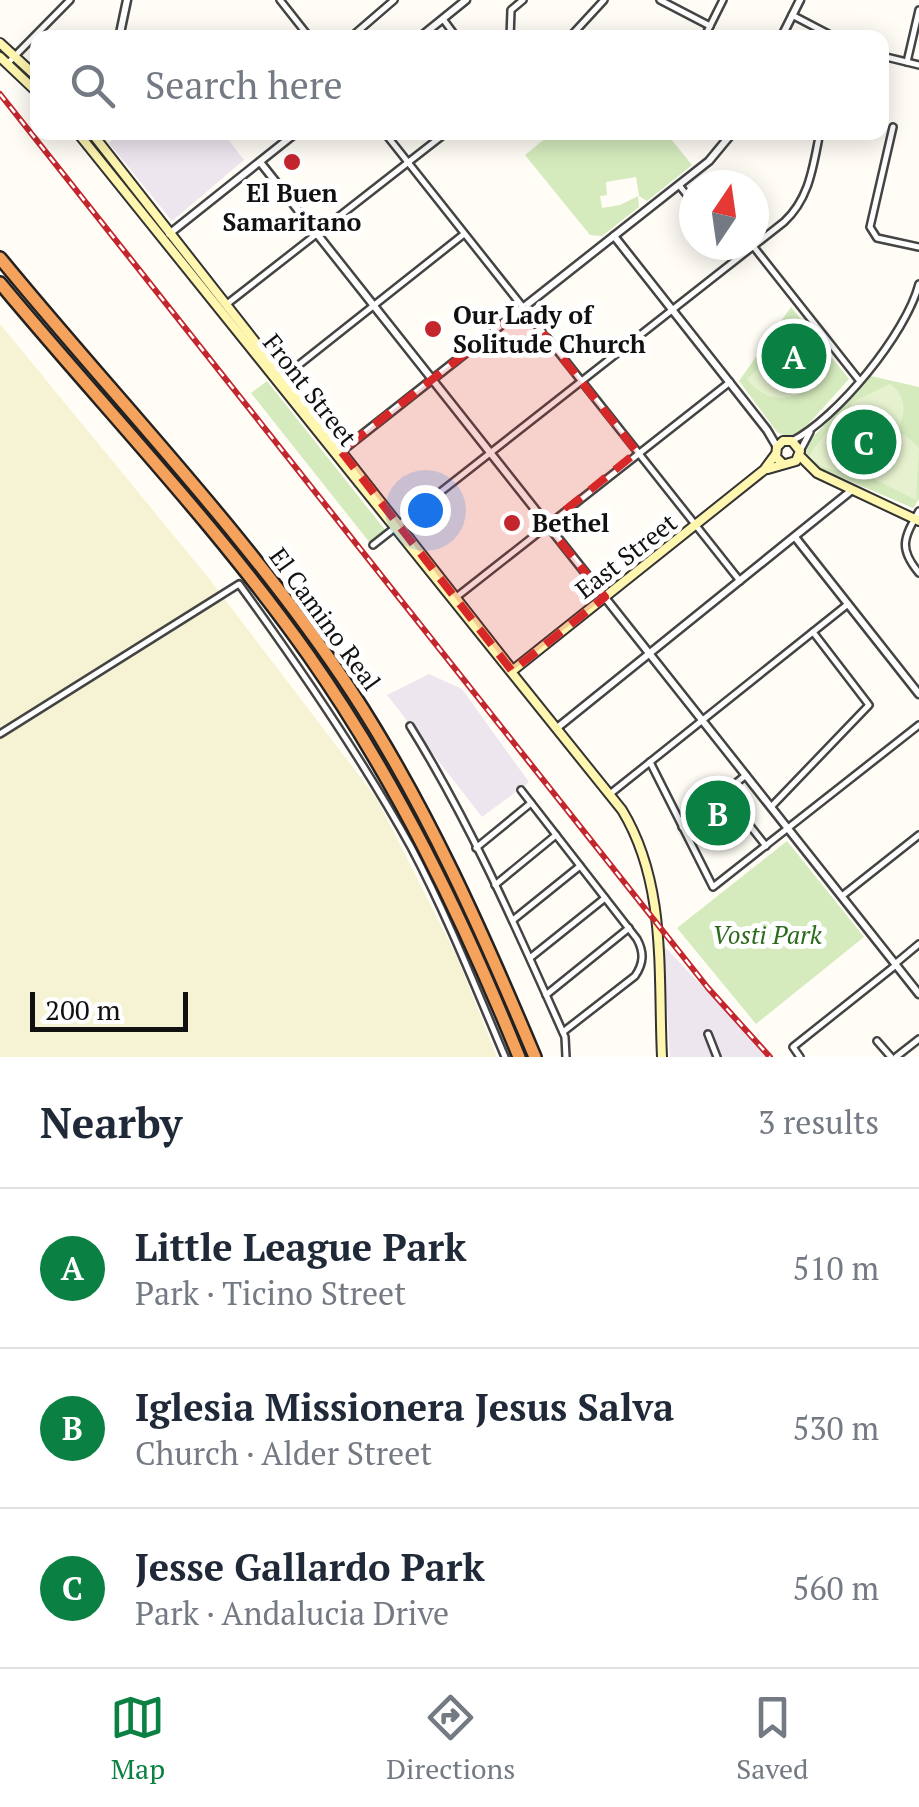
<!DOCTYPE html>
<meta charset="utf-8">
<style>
body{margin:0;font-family:"PT Serif",serif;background:#f6f6f7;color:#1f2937}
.compass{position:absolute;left:679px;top:170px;width:90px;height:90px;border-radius:50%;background:#fff;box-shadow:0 5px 25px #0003;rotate:13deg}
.scale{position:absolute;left:30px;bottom:25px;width:158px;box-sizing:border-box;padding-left:10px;border:5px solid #111;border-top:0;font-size:28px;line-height:35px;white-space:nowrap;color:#111;-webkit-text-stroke:8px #fff;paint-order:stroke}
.you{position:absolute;left:425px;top:510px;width:35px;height:35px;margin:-25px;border:8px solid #fff;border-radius:50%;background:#1a73e8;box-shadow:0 0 0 15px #1a73e833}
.badge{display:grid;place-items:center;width:65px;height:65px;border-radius:50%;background:#0b8043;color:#fff;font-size:32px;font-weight:700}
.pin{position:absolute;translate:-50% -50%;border:5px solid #fff;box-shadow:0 2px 10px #0006}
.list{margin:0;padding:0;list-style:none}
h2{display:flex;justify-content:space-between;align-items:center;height:130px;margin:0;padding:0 40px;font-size:42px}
h2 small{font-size:32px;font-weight:400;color:#747a83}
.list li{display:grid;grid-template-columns:65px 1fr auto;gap:30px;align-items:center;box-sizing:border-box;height:160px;padding:0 40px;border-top:2px solid #e0e1e3}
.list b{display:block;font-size:38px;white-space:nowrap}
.list p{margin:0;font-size:32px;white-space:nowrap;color:#747a83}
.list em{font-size:32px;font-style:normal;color:#747a83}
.icon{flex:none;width:55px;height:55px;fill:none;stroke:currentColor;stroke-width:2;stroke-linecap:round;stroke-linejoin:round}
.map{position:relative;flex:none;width:919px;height:1057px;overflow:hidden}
.search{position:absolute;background:#fff;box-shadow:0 5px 25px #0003;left:30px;right:30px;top:30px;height:110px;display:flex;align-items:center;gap:25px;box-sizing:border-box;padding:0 35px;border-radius:20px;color:#747a83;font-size:38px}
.sheet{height:610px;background:#fff}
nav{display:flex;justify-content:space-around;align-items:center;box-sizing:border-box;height:140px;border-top:2px solid #e0e1e3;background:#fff;font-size:28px;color:#747a83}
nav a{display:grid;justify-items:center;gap:5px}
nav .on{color:#0b8043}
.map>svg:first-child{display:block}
</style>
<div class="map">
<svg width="919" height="1057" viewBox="0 0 919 1057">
<rect width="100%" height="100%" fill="#fffdf5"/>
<g fill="#eee6ef">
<polygon points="116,133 223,133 244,160 172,221 109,143 117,136"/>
<polygon points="429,674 462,689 529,782 482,817 387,695"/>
<polygon points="663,945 769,1057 670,1057"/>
</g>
<polygon fill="#f6f3d4" points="0,324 207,576 377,799 457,957 497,1057 0,1057"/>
<g fill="#d5ebbd">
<polygon points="552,133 666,133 692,165 647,201 639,196 636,177 606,182 607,195 600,196 602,208 620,205 638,196 639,207 602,236 590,235 525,155"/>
<polygon points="791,307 849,379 804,429 788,437 777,432 739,381"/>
<polygon points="871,376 919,387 919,499 913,508 812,465 805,454 811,439"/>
<polygon points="267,381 386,531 370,543 251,393"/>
<polygon points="787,841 864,937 756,1024 677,928"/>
</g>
<g fill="#e6f2cf">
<path d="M778 349 788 350 811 380 810 387C789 404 763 401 747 379Z"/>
<path d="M890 384C915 401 902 434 879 447L850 412 852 402Z"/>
<path d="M835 420H844L874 455C854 477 830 475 808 457Z"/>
<polygon points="904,434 919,448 916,500 874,479 872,469"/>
</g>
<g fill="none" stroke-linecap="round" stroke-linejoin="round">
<g stroke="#444" stroke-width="10">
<g id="minor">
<polyline points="280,0 310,38"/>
<polyline points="660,0 710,26"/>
<polyline points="792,15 836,38"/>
<polyline points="443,19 457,38"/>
<polyline points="350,38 394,0"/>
<polyline points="510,38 511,10 523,0"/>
<polyline points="569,38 604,0"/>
<polyline points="704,38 723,0"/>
<polyline points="882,56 919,65"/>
<polyline points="907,62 919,10"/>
<polyline points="7,64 70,0"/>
<polyline points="893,127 870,227 877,238 919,247"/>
<polyline points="384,132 740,581"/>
<polyline points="679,185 694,204"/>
<polyline points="726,245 737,258"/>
<polyline points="753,246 859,380"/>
<polyline points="227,304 447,132"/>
<polyline points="281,379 464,234"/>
<path d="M792 441C837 418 906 334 919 284"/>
<polyline points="800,451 810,432"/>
<path d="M919 511C904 538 898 548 919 573"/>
<path d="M373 545 784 222C810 198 813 166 820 132"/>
<polyline points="454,599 730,382"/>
<path d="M410 726C471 824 518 932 565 1037L566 1057"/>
<path d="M0 734 239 584C301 669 360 755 411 847 447 915 475 986 505 1057"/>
<polyline points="650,762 713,887 919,725"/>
<path d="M521 790 637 939C644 952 644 963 635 976L563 1032"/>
<polyline points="724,793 766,846"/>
<polyline points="610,794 848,604"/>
<polyline points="771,807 869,705 813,632"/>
<polyline points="682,827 746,775"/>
<polyline points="476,848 531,803"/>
<polyline points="495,885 556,835"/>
<polyline points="842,896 919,835"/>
<polyline points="513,920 580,866"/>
<polyline points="530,958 605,898"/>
<polyline points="895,964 919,944"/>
<polyline points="546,995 629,928"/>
<polyline points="708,1034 717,1057"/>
<polyline points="877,1041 891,1057"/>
<polyline points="800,1057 793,1047 896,965"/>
<polyline points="896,1057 919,1039"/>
</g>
</g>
<g stroke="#444" stroke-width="11">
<g id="tertiary">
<polyline points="119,38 127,0"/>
<polyline points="419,38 466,0"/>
<polyline points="781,38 800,0"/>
<polyline points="260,162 919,994"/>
<polyline points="169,234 297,132"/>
<polyline points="614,236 767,430 777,447"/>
<polyline points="339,453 709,161 733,132"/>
<polyline points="795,537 919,694"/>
<polyline points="557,728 852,490"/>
</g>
</g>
<g stroke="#333" stroke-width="12">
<g id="secondary">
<polyline points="0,43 38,78"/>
<polyline points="0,57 38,93"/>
<path d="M77 132 622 810C667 884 658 973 662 1057"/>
<polyline points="91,132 510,667"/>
<polyline points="799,455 817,473 919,521"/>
<polyline points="768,469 796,461 800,451 792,441 783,441 777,447 776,457 782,463"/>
<polyline points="512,671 764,470 775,455"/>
</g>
</g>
<g stroke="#222" stroke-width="16">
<g id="motorway">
<path d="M0 258C118 402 250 537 352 692 427 807 482 931 535 1057"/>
<path d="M0 283C103 407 216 524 309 656 396 780 462 916 519 1057"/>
</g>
</g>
<use href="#minor" stroke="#fff" stroke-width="5"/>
<use href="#tertiary" stroke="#fff" stroke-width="6"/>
<use href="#secondary" stroke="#fff6b0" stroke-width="8"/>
<use href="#motorway" stroke="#f5a25d" stroke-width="11"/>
<g stroke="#c4262e" stroke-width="6">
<polyline id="rail" points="0,94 708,988 770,1057"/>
</g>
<use href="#rail" stroke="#fff" stroke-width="2.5" stroke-dasharray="8" stroke-linecap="butt"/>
</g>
<path fill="#d62828" fill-opacity="0.2" stroke="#d62828" stroke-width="8" stroke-dasharray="20 12" stroke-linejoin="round" d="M523 308 637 452 547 525 605 597 512 671 341 451Z"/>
<g fill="#c4262e" stroke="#fff" stroke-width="4">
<circle cx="292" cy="162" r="10"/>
<circle cx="433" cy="329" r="10"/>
<circle cx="512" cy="523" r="10"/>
</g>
<g text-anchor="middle" stroke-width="10" stroke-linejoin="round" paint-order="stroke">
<g font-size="25" font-weight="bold" fill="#111" stroke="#fff" text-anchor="start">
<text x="292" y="202" text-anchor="middle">El Buen<tspan x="292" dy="29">Samaritano</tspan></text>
<text x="453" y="324">Our Lady of<tspan x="453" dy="29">Solitude Church</tspan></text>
<text x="532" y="532">Bethel</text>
</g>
<g font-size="25" fill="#111" stroke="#fff">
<text transform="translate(310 390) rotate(52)" y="9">Front Street</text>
<text transform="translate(626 556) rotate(-38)" y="9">East Street</text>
<text transform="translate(325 619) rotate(54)" y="9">El Camino Real</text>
</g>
<g font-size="25" font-style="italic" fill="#2f6b1f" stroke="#fff">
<text x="767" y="944">Vosti Park</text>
</g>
</g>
</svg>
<svg class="compass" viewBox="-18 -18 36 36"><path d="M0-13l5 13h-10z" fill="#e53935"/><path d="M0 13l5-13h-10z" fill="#747a83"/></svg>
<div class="scale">200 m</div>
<div class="you"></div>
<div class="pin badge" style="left:794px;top:356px">A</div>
<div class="pin badge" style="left:718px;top:813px">B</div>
<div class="pin badge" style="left:864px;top:442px">C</div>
<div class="search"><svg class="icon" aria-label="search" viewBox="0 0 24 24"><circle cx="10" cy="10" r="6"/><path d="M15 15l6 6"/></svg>Search here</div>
</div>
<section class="sheet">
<h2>Nearby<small>3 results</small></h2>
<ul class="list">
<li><span class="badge">A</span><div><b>Little League Park</b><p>Park · Ticino Street</p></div><em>510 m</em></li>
<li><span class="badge">B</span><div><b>Iglesia Missionera Jesus Salva</b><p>Church · Alder Street</p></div><em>530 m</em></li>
<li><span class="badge">C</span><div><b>Jesse Gallardo Park</b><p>Park · Andalucia Drive</p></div><em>560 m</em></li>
</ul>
</section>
<nav>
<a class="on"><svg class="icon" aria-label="map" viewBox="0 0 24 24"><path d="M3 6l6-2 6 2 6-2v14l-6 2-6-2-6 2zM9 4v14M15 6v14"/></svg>Map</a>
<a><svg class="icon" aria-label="directions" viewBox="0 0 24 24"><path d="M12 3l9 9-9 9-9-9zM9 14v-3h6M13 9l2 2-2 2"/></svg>Directions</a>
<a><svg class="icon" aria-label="saved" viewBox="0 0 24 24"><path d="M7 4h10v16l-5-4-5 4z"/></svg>Saved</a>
</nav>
